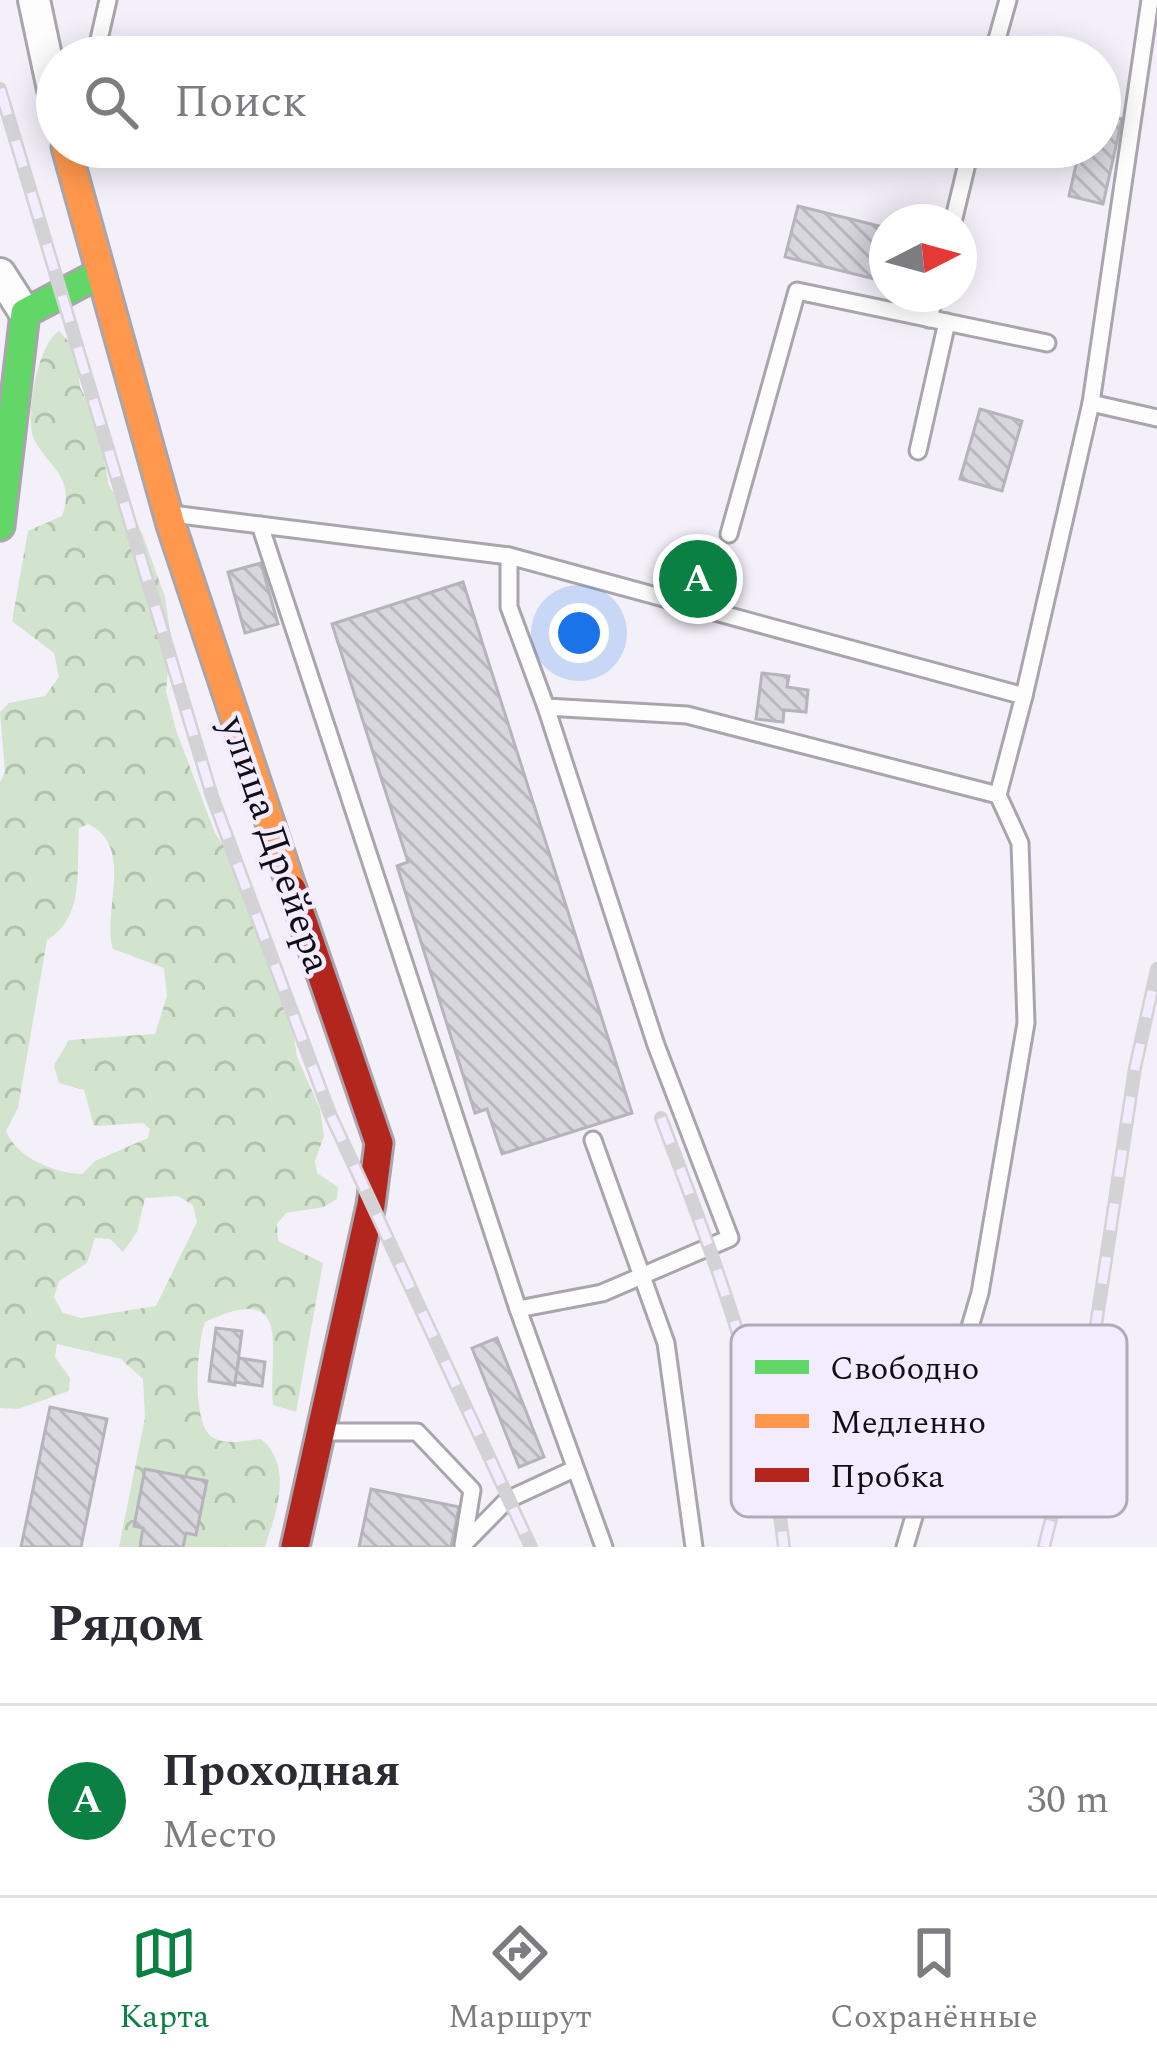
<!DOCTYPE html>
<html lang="ru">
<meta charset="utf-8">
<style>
body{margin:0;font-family:Spectral,serif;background:#f2f2f3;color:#2b2b33}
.compass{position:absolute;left:869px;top:204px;width:108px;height:108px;border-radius:50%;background:#fff;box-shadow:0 6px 30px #0003;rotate:84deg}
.you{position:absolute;left:579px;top:633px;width:42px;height:42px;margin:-30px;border:9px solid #fff;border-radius:50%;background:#1a73e8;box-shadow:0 0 0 18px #1a73e833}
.badge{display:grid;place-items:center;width:78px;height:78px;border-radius:50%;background:#0b8043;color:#fff;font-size:39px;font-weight:700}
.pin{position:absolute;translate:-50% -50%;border:6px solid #fff;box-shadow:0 3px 12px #0006}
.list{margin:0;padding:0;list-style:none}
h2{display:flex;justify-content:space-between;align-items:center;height:156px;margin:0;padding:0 48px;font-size:51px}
h2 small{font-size:39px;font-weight:400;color:#7c7c81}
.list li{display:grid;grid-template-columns:78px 1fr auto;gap:36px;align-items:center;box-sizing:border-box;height:192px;padding:0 48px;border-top:3px solid #e1e1e2}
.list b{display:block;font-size:45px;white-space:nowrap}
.list p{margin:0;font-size:39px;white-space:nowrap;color:#7c7c81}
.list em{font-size:39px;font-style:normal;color:#7c7c81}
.icon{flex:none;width:66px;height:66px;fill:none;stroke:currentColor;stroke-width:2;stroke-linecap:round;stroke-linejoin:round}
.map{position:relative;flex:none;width:1157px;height:1547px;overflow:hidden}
.search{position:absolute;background:#fff;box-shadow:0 6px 30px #0003;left:36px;right:36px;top:36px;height:132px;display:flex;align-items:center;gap:30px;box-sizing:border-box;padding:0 42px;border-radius:66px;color:#7c7c81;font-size:45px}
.sheet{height:348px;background:#fff}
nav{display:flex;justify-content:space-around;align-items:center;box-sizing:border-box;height:168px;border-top:3px solid #e1e1e2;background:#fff;font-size:33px;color:#7c7c81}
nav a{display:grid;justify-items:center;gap:6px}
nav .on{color:#0b8043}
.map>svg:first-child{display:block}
</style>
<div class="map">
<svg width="1157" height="1547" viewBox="0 0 1157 1547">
<defs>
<pattern id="forest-crowns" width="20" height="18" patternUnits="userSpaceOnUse" patternTransform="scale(3)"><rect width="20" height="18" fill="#d2e4cd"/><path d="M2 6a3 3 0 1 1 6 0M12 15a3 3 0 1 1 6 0" fill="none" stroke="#b3c2af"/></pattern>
<pattern id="building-back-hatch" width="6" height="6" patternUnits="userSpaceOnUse" patternTransform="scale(3)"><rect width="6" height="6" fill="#d9d7de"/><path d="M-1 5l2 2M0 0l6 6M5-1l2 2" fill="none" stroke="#b9b7be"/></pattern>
</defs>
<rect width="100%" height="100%" fill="#f4f0fa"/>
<path fill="url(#forest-crowns)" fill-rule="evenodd" d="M59 331 76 350 80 387 97 423 109 486 142 533 165 597 171 638 166 691 176 730 215 833 245 877 254 930 285 975 297 1057 320 1109 324 1136 315 1161 317 1173 338 1187 337 1199 324 1207 286 1213 277 1224 278 1241 323 1263 296 1412 273 1405C267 1352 297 1279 205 1322 197 1344 191 1423 212 1437 225 1446 247 1440 261 1439 294 1466 276 1513 265 1547H119L145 1418 143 1379 121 1359 57 1344 55 1357 70 1378 69 1391 18 1409 0 1408V782L5 772 0 712 9 703 45 696 59 677 54 653 12 621 28 531 62 516C76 478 49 468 34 439 24 418 38 343 59 331ZM88 824C136 847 101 912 113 949L164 968 167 996 155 1034 69 1040 54 1065 59 1083 84 1090 94 1126 143 1123 150 1129 148 1138 95 1161 82 1174C54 1173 17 1158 6 1131L18 1108 47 940C86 917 76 867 79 828ZM178 1196 193 1205 197 1222 156 1306 81 1318 63 1313 54 1297 59 1281 87 1263 95 1238 110 1239 123 1252 137 1232 145 1198Z"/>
<g fill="url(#building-back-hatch)" stroke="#b6b4bb" stroke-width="3">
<polygon points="1100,114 1122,119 1103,204 1069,196 1080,147 1100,147"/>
<polygon points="798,206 887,228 887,282 785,257"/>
<polygon points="980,409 1022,421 1002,491 960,479"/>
<polygon points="692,560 713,566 706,596 683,592"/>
<polygon points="261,563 278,624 245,633 228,572"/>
<polygon points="463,582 632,1113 502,1154 487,1109 475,1113 397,866 408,862 332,624"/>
<polygon points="762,673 789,676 787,687 808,690 806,712 784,710 783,722 756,719"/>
<polygon points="216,1328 242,1331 235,1385 209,1381"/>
<polygon points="497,1338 544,1457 519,1467 472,1348"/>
<polygon points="239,1358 265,1362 262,1386 235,1382"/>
<polygon points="50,1407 107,1419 81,1547 21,1547"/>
<polygon points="145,1469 207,1481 196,1535 186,1533 183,1547 140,1547 143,1528 134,1526"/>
<polygon points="371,1489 459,1507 451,1547 359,1547"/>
</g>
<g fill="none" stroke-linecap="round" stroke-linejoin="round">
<g stroke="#a8a5ac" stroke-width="21">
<g id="lane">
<polyline points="95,57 108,0"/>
<polyline points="992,57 1008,0"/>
<polyline points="953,222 971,147"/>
<polyline points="929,319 935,294"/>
<polyline points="1091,403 1150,0"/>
<polyline points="918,451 947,322"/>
<polyline points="172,514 509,556 1024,696 1091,403 1157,418"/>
<polyline points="260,525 518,1309 604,1547"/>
<polyline points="729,534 797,291 1047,343"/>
<polyline points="509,556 509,607 546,707 687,715 998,795 1024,696"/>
<polyline points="593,1140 666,1343 694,1547"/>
<polyline points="518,1309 602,1293 730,1238 656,1045 546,707"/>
<polyline points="322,1432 417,1432 472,1490 463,1545 507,1500 572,1470"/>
<polyline points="905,1547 980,1293 1026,1023 1020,843 998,795"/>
</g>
</g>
<g stroke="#a8a5ac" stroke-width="36">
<g id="street">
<polyline points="34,0 57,108"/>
<polyline points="0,274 25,313"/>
</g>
</g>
<g stroke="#a8a5ac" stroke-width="33">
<polyline id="fast" points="0,526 25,313 95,276"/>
</g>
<g stroke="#a8a5ac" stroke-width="33">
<polyline id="slow" points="66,147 171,525 292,889"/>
</g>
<g stroke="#a8a5ac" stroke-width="33">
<polyline id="jam" points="292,889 379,1143 371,1205 295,1547"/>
</g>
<use href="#lane" stroke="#fdfdfe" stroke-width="15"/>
<use href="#street" stroke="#fdfdfe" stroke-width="30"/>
<use href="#fast" stroke="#63d668" stroke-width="27"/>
<use href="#slow" stroke="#ff974d" stroke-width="27"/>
<use href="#jam" stroke="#b3261e" stroke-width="27"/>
<g stroke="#d3d2d5" stroke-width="14">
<g id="rail">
<polyline points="0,89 212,796 330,1114 531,1547"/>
<path d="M661 1118C717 1267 765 1387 784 1547"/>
<polyline points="1044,1547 1091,1358 1135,1068 1157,969"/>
</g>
</g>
<use href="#rail" stroke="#f3ecfe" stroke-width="9" stroke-dasharray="27" stroke-linecap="butt"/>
</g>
<g text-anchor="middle" stroke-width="9" stroke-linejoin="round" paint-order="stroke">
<g font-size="39" fill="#110f15" stroke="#f3ecfe">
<text transform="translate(277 844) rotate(71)" y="14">улица Дрейера</text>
</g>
</g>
<rect x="731" y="1325" width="396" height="192" rx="18" fill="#f3ecfe" stroke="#afaab8" stroke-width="3"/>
<rect x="755" y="1360" width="54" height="14" fill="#63d668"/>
<rect x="755" y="1414" width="54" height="14" fill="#ff974d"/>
<rect x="755" y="1468" width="54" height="14" fill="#b3261e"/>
<g font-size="33" fill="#110f15">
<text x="830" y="1379">Свободно</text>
<text x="830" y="1433">Медленно</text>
<text x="830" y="1487">Пробка</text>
</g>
</svg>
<svg class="compass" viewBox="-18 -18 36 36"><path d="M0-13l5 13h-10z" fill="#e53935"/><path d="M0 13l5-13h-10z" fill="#7c7c81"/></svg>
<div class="you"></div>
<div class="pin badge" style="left:698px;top:579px">A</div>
<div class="search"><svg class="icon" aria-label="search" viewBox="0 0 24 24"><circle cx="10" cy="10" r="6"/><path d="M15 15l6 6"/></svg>Поиск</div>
</div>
<section class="sheet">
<h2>Рядом<small></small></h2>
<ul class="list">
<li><span class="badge">A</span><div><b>Проходная</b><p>Место</p></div><em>30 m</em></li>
</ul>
</section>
<nav>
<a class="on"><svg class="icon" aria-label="map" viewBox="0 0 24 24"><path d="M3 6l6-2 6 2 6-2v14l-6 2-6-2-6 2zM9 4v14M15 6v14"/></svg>Карта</a>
<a><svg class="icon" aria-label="directions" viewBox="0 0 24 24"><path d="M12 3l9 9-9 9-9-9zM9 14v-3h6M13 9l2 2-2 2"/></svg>Маршрут</a>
<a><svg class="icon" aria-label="saved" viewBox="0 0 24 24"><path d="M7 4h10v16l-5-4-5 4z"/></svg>Сохранённые</a>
</nav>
